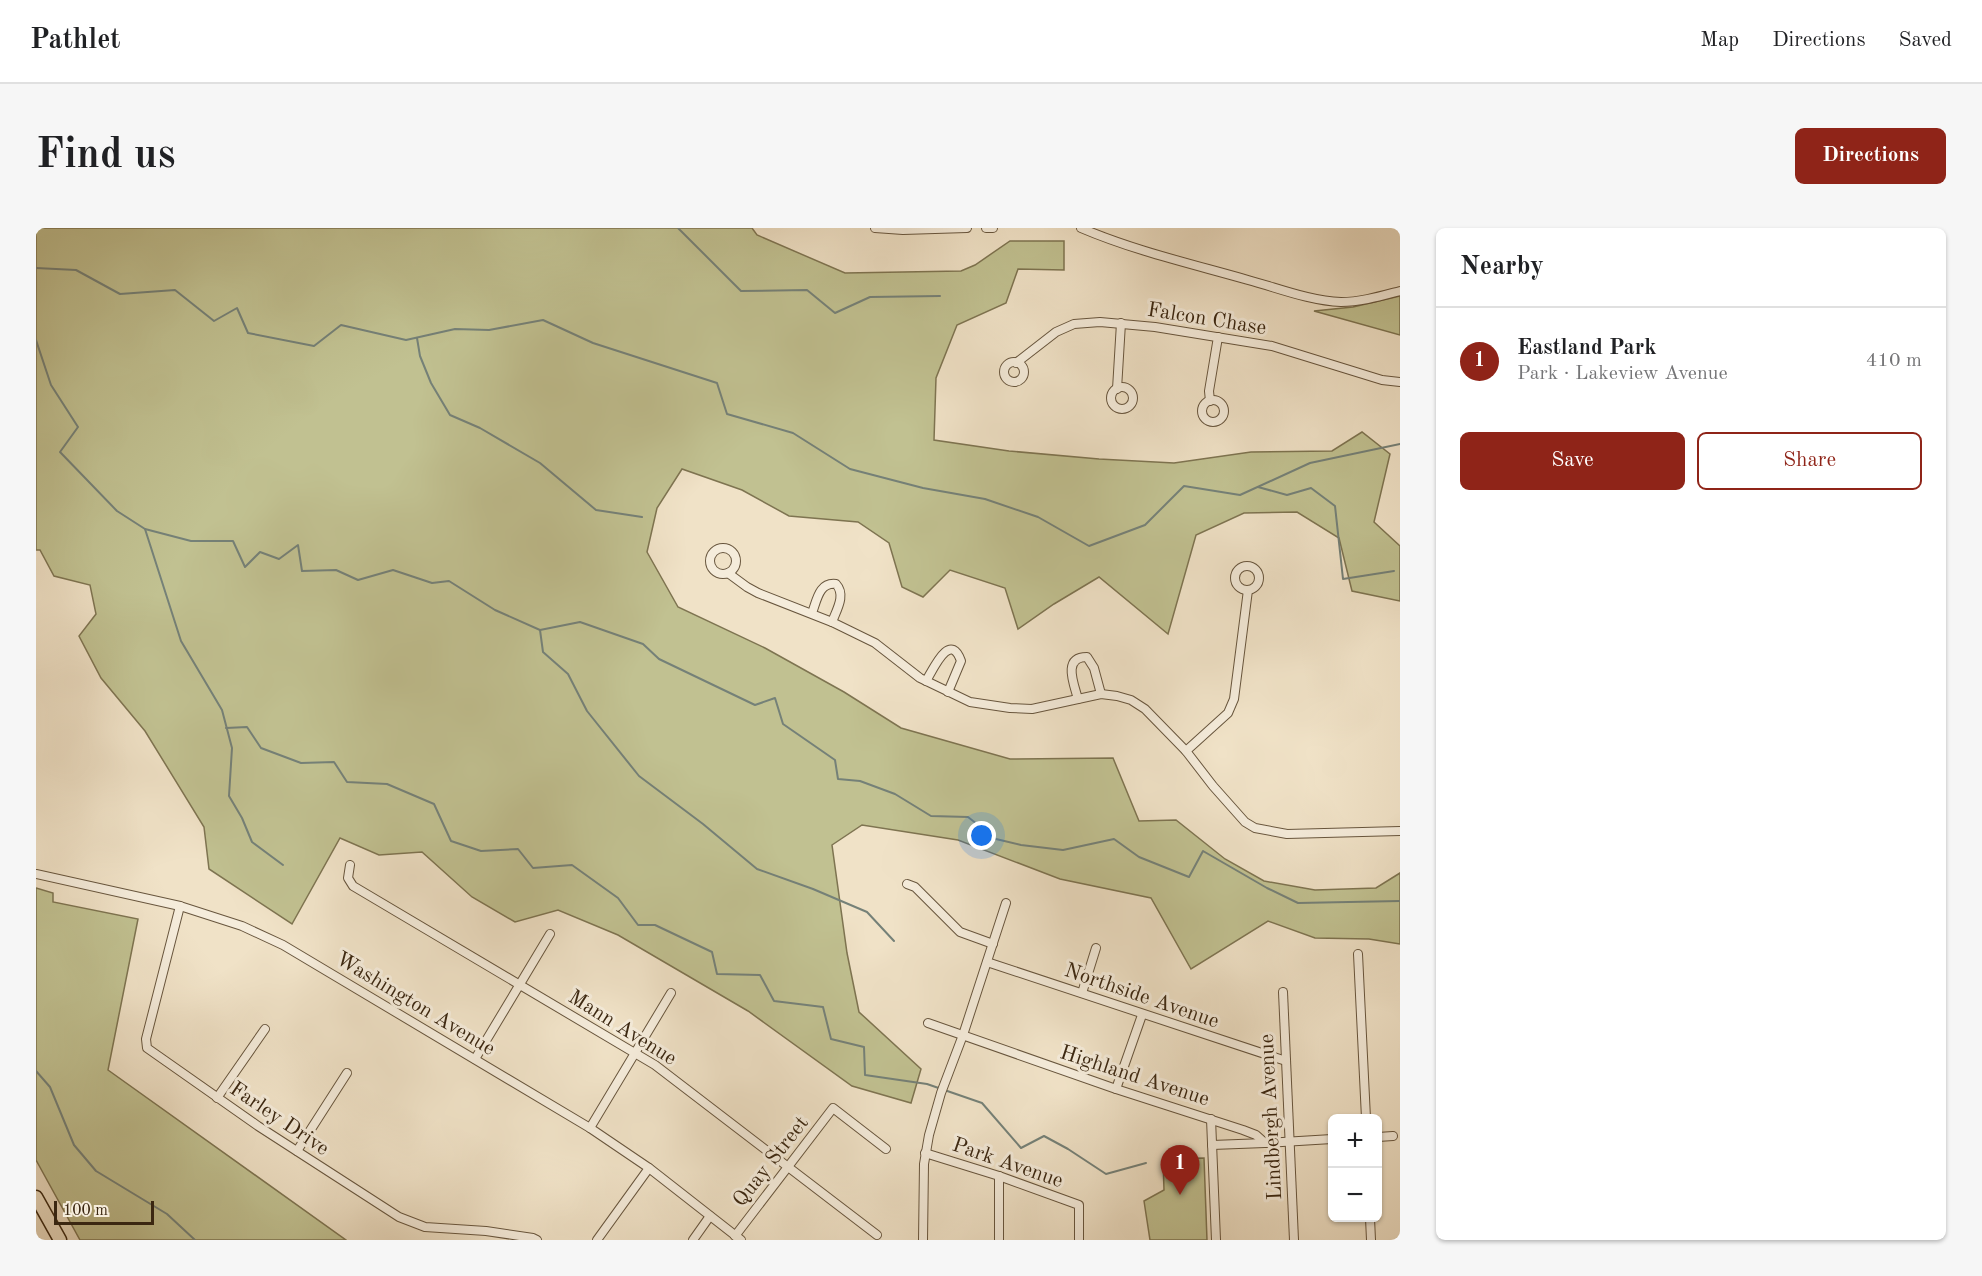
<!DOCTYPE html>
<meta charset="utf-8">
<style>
body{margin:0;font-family:"Old Standard TT",serif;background:#f6f6f6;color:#202124}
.controls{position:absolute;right:18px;bottom:18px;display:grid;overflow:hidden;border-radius:9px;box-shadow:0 2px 4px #0004}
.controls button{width:54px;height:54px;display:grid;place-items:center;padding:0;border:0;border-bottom:2px solid #e0e0e0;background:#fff;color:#202124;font:30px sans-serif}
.scale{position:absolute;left:18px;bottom:15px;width:100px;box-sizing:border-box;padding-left:6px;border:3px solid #3b2711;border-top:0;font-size:16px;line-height:21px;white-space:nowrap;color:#3b2711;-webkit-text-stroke:4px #f5ecdb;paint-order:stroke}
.you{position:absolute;left:946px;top:608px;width:21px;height:21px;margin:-15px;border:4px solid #fff;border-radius:50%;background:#1a73e8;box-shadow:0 0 0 9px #1a73e833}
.badge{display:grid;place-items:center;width:39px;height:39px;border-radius:50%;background:#8f2418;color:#fff;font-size:20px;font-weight:700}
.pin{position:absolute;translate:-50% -50px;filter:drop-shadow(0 2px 3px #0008)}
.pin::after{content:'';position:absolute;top:32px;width:21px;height:18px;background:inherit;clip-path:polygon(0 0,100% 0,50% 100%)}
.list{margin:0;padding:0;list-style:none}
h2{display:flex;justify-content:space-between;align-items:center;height:78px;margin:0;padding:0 24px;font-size:26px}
h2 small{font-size:20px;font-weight:400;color:#757577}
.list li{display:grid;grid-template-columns:39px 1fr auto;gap:18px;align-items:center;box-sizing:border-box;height:108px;padding:0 24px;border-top:2px solid #e0e0e0}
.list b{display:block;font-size:22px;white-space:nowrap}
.list p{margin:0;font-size:20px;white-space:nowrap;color:#757577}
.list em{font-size:20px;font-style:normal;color:#757577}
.actions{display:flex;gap:12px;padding:18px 24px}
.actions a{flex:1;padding:14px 0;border:2px solid #8f2418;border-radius:9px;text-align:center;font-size:21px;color:#8f2418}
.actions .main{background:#8f2418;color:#fff}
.map{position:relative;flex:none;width:1364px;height:1012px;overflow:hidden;border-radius:9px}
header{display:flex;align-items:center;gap:36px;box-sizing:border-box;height:84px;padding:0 30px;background:#fff;border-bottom:2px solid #e0e0e0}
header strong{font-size:28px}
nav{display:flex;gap:33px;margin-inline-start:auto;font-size:21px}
.intro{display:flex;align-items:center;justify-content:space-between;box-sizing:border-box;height:144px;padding:0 36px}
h1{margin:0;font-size:42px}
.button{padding:15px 27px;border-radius:9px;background:#8f2418;color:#fff;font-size:21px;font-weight:700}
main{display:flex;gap:36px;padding:0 36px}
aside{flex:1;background:#fff;border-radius:9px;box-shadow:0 2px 4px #0004}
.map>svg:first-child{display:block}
</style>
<header>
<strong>Pathlet</strong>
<nav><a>Map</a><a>Directions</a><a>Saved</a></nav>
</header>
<div class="intro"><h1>Find us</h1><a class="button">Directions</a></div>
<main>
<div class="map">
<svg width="1364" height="1012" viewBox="0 0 1364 1012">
<rect width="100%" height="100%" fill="#f0e2c7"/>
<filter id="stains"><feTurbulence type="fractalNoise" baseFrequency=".00333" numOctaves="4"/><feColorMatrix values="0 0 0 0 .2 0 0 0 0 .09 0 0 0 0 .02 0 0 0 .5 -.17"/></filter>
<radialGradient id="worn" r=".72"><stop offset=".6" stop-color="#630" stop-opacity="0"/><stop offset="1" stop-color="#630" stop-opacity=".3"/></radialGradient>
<g fill="#c1c191" stroke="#7e7451" stroke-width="1.5">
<polygon points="0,0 716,0 721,7 809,45 925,43 939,37 974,13 1028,13 1028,42 982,41 970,75 921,97 900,150 898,212 973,223 1063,231 1138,235 1215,224 1296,223 1326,204 1354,226 1338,294 1364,318 1364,373 1316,363 1303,310 1261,284 1208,285 1160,307 1132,406 1063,349 1018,376 982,401 969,360 914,342 887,369 866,359 853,315 822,294 753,288 706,262 646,241 621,280 611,324 642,379 729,420 808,464 865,500 974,531 1077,530 1103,593 1140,592 1189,631 1228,653 1279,662 1340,660 1364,645 1364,716 1333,711 1279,710 1232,693 1155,741 1115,670 1024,651 922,612 826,597 796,617 811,725 823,784 885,841 875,875 816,858 712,783 582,707 522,682 479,694 436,669 386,624 343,627 304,610 256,696 173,641 168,599 109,503 65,450 43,408 60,386 54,357 18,348 4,322 0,322"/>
<polygon points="1364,68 1364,107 1278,83 1317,79"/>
<polygon points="0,660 17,665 17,674 102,691 72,842 310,1012 44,1012 0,932"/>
<polygon points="1168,930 1171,1012 1114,1012 1108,973 1128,962 1127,931"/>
</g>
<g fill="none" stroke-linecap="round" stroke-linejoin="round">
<g stroke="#758178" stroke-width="2">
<polyline points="642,0 705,63 771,62 799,85 834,69 904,68"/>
<polyline points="0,40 40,42 84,66 139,62 178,93 201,80 212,105 278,118 305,97 370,112 419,101 453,102 507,92 557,115 681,155 691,186 757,205 814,241 887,260 949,271 1002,289 1053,318 1109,297 1148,258 1204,267 1274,235 1364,216"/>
<polyline points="381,110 384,128 395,155 414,187 444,200 504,235 560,282 606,289"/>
<polyline points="0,112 15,157 42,199 24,224 81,283 109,301 145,413 186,482 196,520 193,568 206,590 216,614 247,637"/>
<polyline points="1222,259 1251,267 1275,260 1299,278 1307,351 1358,343"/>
<polyline points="109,301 155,313 197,313 209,339 224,324 243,331 262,317 266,343 300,342 322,352 357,342 396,355 413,353 459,382 504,402 544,394 607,416 623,431 719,477 739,470 747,496 799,532 802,551 824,553 859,566 895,588 932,589 960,611 985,617 1027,622 1078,611 1103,629 1153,649 1167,623 1231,660 1262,675 1364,673"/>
<polyline points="504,402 507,424 532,446 551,483 603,548 667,596 721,641 777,661 831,684 858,713"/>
<polyline points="190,500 211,499 225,520 265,535 298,534 311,554 351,556 398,576 415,613 445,623 482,621 497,640 536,637 582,670 602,697 619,697 676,724 681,746 724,747 738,773 787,779 795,811 828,819 829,847 891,856 946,875 985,920 1008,908 1032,921 1070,946 1110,935"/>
<polyline points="0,843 14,859 38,917 60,943 131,986 159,1012"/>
</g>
<g stroke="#68563e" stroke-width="10">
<g id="minor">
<polyline points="839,0 867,2 931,0"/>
<polyline points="950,0 957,0"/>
<path d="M1045 0C1099 23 1156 36 1212 52 1242 60 1274 73 1305 74 1325 74 1345 68 1364 63"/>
<circle cx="978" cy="144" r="10"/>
<polyline points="980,135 1020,104 1038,96 1064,94 1119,99 1236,118 1346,152 1364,154"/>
<circle cx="1086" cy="170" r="11"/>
<polyline points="1081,161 1085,95"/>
<circle cx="1177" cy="183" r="11"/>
<polyline points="1174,173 1173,163 1182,109"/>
<circle cx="687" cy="333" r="13"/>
<circle cx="1211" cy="350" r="12"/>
<polyline points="692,345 711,359 722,365 796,394 839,415 884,450 934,474 974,480 996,481 1065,466 1081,468 1095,472 1109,481 1150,523 1177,558 1209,594 1219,600 1251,606 1364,603"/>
<path d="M776 385C781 372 783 354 800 356 810 367 801 381 796 394"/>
<path d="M890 453C897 442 914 402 925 433L912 464"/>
<path d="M1042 471C1038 456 1026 429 1051 429L1058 440 1065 466"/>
<polyline points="1150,523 1192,485 1198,471 1212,362"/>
<polyline points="314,637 312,650 317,658 619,837 841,1007"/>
<polyline points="0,646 144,678 206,698 247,717 554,900 613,940 705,1012"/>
<polyline points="871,656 879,659 924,704 957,716"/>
<polyline points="144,678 110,811 111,820 222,898 363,989 389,999 450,1003 497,1010 501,1012"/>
<polyline points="1322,726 1330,890"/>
<polyline points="951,734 1250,833"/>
<polyline points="1247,764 1258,1012"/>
<polyline points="1046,765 1060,720"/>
<polyline points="892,795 1080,861 1207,902 1220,907 1229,915 1296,911"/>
<polyline points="439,831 514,706"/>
<polyline points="1080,861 1106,787"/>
<polyline points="181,870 229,801"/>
<polyline points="1175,891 1180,1012"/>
<polyline points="554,900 635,765"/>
<polyline points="1342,909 1357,908"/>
<polyline points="1176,917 1229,915"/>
<polyline points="261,923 311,845"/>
<polyline points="889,925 963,948 1043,977 1043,1012"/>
<polyline points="1334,990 1335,1012"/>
<polyline points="699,1008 797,880 850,921"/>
<polyline points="561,1012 613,940"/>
<polyline points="657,1012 674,988"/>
<polyline points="887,1012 888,936 893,907 905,865 927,807 970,675"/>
<polyline points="963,1012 963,948"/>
</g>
</g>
<g stroke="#3b2711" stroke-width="15">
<polyline id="highway" points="0,969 24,1012"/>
</g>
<use href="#minor" stroke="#f5ecdb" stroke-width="8"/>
<use href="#highway" stroke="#f0e2c7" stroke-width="12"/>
</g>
<g text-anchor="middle" stroke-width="6" stroke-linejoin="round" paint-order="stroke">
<g font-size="21" fill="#3b2711" stroke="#f5ecdb">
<text transform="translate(1171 90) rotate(9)" y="7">Falcon Chase</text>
<text transform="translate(1106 767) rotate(19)" y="7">Northside Avenue</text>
<text transform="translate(380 775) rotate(31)" y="7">Washington Avenue</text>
<text transform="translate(587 799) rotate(32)" y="7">Mann Avenue</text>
<text transform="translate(1099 847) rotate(18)" y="7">Highland Avenue</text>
<text transform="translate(1234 889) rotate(-93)" y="7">Lindbergh Avenue</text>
<text transform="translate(244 890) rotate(34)" y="7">Farley Drive</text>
<text transform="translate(734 933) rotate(-52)" y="7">Quay Street</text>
<text transform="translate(972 934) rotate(19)" y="7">Park Avenue</text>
</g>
</g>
<rect width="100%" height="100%" filter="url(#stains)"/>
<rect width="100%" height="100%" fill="url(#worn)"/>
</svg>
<div class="controls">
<button>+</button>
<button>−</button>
</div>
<div class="scale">100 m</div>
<div class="you"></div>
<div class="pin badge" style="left:1144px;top:967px">1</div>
</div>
<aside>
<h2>Nearby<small></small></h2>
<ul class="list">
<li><span class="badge">1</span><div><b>Eastland Park</b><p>Park · Lakeview Avenue</p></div><em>410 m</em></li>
</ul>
<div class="actions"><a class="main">Save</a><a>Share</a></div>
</aside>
</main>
